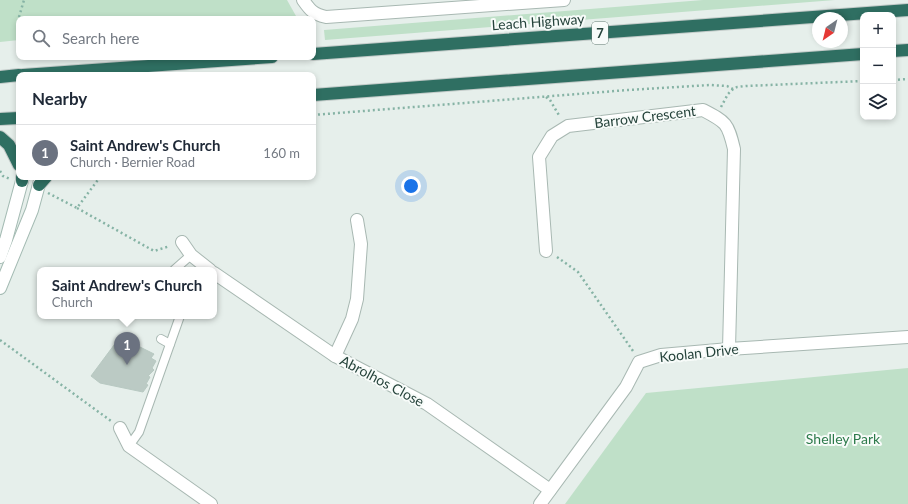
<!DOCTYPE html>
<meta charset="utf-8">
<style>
body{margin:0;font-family:Lato,sans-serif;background:#f2f2f3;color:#1f2937}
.controls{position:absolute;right:12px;top:12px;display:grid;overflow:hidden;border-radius:8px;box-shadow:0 2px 6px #0003}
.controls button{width:36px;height:36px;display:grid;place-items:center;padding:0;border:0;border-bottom:1px solid #e0e1e3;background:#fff;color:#1f2937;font:20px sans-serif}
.compass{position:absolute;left:812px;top:12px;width:36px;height:36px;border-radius:50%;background:#fff;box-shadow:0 2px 6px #0003;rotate:215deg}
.you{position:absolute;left:411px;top:186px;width:14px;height:14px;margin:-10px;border:3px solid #fff;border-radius:50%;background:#1a73e8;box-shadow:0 0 0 6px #1a73e833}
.badge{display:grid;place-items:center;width:26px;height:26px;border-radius:50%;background:#7f5249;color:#fff;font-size:13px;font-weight:700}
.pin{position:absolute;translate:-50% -33px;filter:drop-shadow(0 1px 2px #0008)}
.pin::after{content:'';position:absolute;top:21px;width:14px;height:12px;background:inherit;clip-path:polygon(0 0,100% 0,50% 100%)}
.popup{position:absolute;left:37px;top:267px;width:180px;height:52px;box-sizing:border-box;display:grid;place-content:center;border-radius:8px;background:#fff;filter:drop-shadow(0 1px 3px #0005);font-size:13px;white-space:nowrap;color:#747a83}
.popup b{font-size:15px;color:#1f2937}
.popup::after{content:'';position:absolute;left:50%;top:100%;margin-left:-8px;border:8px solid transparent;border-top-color:#fff}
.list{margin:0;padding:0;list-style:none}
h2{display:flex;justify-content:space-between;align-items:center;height:52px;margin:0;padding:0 16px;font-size:17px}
h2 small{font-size:13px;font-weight:400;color:#747a83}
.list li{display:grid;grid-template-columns:26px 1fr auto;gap:12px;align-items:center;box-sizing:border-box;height:56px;padding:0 16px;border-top:1px solid #e0e1e3}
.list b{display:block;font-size:15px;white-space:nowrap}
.list p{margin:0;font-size:13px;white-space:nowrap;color:#747a83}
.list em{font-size:13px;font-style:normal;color:#747a83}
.icon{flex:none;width:22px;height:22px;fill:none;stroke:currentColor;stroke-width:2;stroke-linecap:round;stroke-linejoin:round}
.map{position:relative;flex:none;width:908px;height:504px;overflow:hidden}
.search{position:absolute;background:#fff;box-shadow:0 2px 6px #0003;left:16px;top:16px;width:300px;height:44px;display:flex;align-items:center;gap:10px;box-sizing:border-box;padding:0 14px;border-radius:8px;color:#747a83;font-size:15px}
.panel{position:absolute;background:#fff;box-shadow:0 2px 6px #0003;left:16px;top:72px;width:300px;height:108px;border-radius:8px}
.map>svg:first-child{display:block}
</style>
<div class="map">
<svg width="908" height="504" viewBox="0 0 908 504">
<rect width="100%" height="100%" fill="#e6efeb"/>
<g fill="#bfe0c8">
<polygon points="0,0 287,0 296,16 264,19 19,19 19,40 0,42"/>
<polygon points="703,0 835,0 325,40 324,30"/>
<polygon points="908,368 908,504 565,504 646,393"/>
</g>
<polygon fill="#bbcac4" stroke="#b8c9c2" points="120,337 154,354 151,358 156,361 152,368 154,370 148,376 150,377 146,384 148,385 143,392 100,383 91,376"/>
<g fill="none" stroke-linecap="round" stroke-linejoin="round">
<g stroke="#a8b8b2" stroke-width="10">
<g id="lane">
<polyline points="174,270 191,255"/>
<polyline points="161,339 170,344"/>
<polyline points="129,446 139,432 180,316"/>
</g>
</g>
<g stroke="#a8b8b2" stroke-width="14">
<g id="street">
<path d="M303 0C310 10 313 14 326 17L564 0"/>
<polyline points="182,242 191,255 210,270"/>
<path d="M546 251 539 157 552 136 568 126 703 110C726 122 728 123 734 149L729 349"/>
<polyline points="214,273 335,356 427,404 550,490"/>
<polyline points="335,356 352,319 357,299 361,244 357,220"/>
<polyline points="120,428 129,446 211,504"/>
<polyline points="540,504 626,387 639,362 661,355 729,349 908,337"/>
</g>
</g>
<g stroke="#a4bbb3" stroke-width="14">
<g id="secondary">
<polyline points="0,257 6,240 23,177"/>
<polyline points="0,288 32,210 41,177"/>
</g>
</g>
<g stroke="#c2cac8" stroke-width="14">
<g id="highway">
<polyline points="893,51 908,50"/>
<polyline points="313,54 908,10"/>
<polyline points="23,75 272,57"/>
<polyline points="0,77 19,75"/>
<polyline points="313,95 863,54"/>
<polyline points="0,119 19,118"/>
<polyline points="0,137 9,145 19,165"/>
<polyline points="22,177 22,181"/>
<polyline points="39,185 46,177"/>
</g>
</g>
<g stroke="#86b3a5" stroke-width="2.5" stroke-dasharray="2 3" stroke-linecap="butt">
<polyline points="19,17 24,0"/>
<polyline points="893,80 908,79"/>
<polyline points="546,97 550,100 560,117"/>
<polyline points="721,107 728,94 733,89"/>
<polyline points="313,115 628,90 710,85 727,86 733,89 737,87 746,86 863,81"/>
<polyline points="0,171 3,176 10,179"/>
<polyline points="48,193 77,208 100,177"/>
<polyline points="77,208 154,251 170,246"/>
<polyline points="557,257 578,272 633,351"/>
<polyline points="0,340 111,421"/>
</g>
<use href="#lane" stroke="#fff" stroke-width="8"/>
<use href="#street" stroke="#fff" stroke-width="12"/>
<use href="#secondary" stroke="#fff" stroke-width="12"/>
<use href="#highway" stroke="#2f6f62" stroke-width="12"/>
</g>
<g text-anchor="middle" stroke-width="4" stroke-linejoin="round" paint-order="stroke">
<rect fill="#f7fbf9" stroke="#637a73" stroke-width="1" x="592" y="22" width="16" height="22" rx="3"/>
<g font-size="13" font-weight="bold" fill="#24423a">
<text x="600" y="38">7</text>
</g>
<g font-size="14" fill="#24423a" stroke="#f7fbf9">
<text transform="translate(538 22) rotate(-4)" y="5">Leach Highway</text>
<text transform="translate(645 117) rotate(-7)" y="5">Barrow Crescent</text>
<text transform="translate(699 353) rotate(-6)" y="5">Koolan Drive</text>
<text transform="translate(382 381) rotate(28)" y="5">Abrolhos Close</text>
</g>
<g font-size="14" fill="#2d7a4b" stroke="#f7fbf9">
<text x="843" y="444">Shelley Park</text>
</g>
</g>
</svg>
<div class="controls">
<button>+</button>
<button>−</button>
<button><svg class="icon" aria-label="layers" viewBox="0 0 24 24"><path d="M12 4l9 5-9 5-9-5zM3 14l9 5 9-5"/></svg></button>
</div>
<svg class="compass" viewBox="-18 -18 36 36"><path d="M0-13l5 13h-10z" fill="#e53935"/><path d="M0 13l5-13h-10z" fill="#747a83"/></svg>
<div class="you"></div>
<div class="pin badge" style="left:127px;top:365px;background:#6b7280">1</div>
<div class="popup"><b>Saint Andrew's Church</b>Church</div>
<div class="search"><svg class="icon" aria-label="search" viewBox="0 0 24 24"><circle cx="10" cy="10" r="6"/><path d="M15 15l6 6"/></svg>Search here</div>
<section class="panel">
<h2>Nearby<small></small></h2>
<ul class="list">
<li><span class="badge" style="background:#6b7280">1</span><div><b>Saint Andrew's Church</b><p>Church · Bernier Road</p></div><em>160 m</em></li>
</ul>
</section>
</div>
